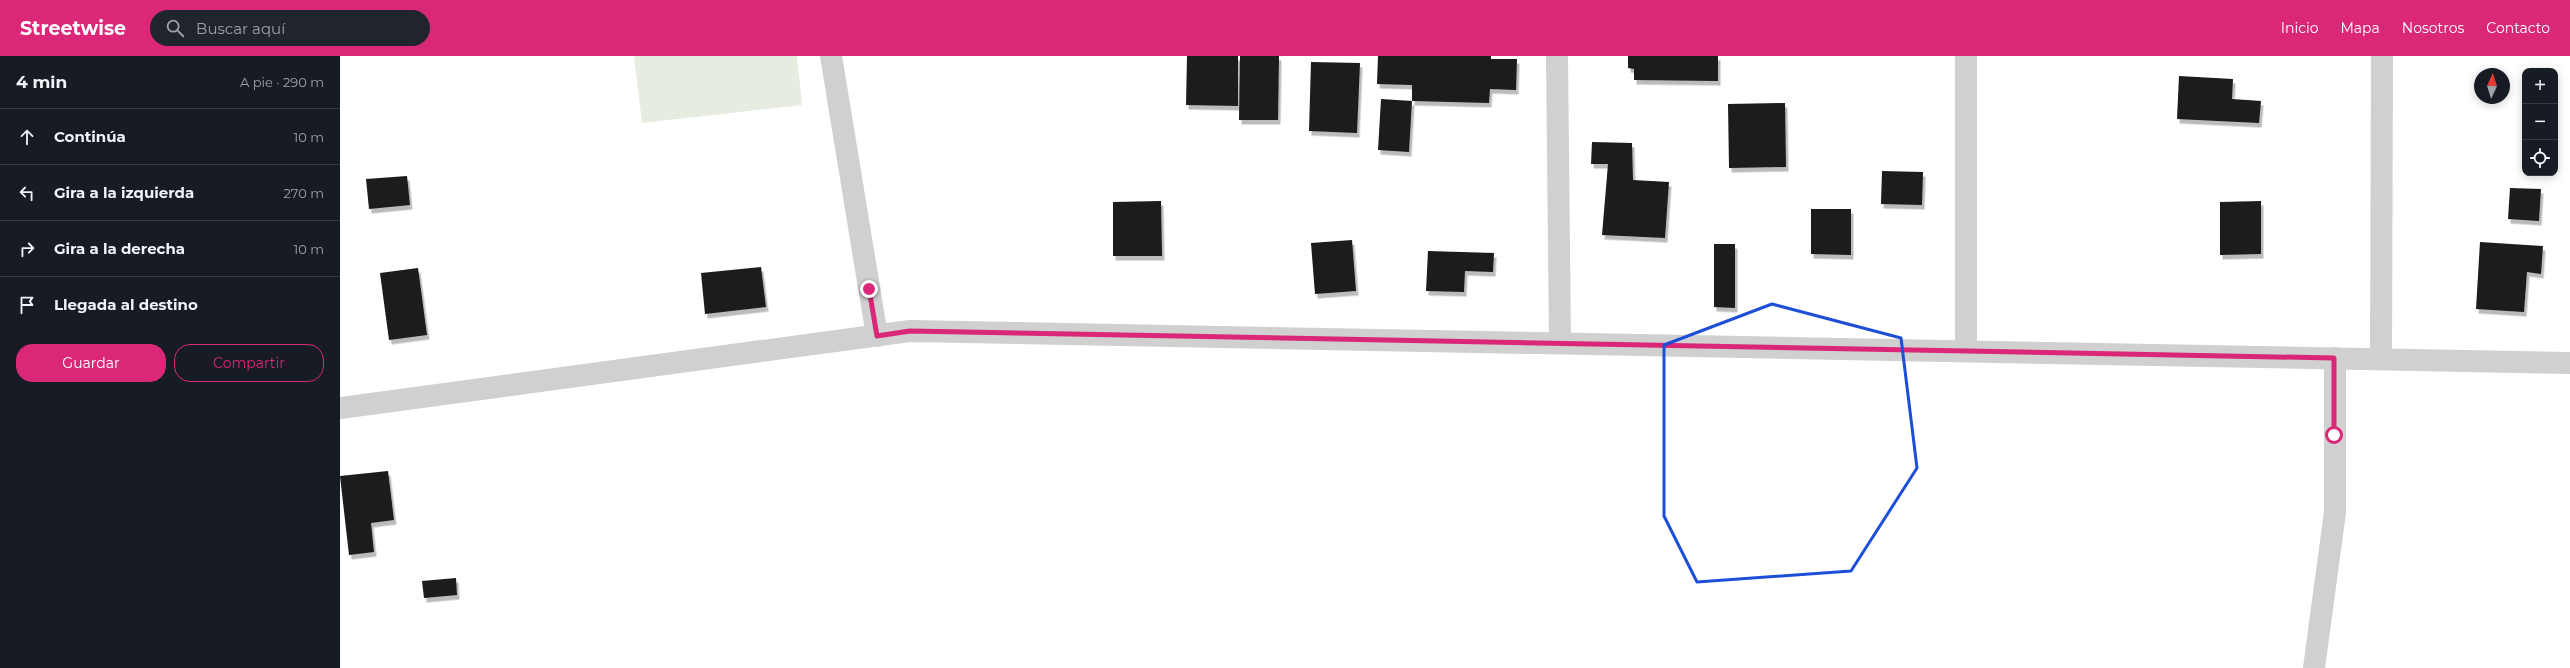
<!DOCTYPE html>
<html lang="es">
<meta charset="utf-8">
<style>
body{margin:0;font-family:Montserrat,sans-serif;background:#20242c;color:#f1f3f6}
.controls{position:absolute;right:12px;top:12px;display:grid;overflow:hidden;border-radius:8px;box-shadow:0 2px 10px #0003}
.controls button{width:36px;height:36px;display:grid;place-items:center;padding:0;border:0;border-bottom:1px solid #363941;background:#171b24;color:#f1f3f6;font:20px sans-serif}
.compass{position:absolute;left:2134px;top:12px;width:36px;height:36px;border-radius:50%;background:#171b24;box-shadow:0 2px 10px #0003;rotate:4deg}
.stop{position:absolute;width:12px;height:12px;margin:-9px;border:3px solid #db2777;border-radius:50%;background:#fff}
.stop.end{background:#db2777;border-color:#fff;box-shadow:0 1px 4px #0008}
.list{margin:0;padding:0;list-style:none}
h2{display:flex;justify-content:space-between;align-items:center;height:52px;margin:0;padding:0 16px;font-size:17px}
h2 small{font-size:13px;font-weight:400;color:#9ea1a6}
.list li{display:grid;grid-template-columns:26px 1fr auto;gap:12px;align-items:center;box-sizing:border-box;height:56px;padding:0 16px;border-top:1px solid #363941}
.list b{display:block;font-size:15px;white-space:nowrap}
.list em{font-size:13px;font-style:normal;color:#9ea1a6}
.actions{display:flex;gap:8px;padding:12px 16px}
.actions a{flex:1;padding:9px 0;border:1px solid #db2777;border-radius:16px;text-align:center;font-size:14px;color:#db2777}
.actions .main{background:#db2777;color:#fff}
.icon{flex:none;width:22px;height:22px;fill:none;stroke:currentColor;stroke-width:2;stroke-linecap:round;stroke-linejoin:round}
.map{position:relative;flex:none;width:2230px;height:612px;overflow:hidden}
header{display:flex;align-items:center;gap:24px;box-sizing:border-box;height:56px;padding:0 20px;background:#db2777;color:#fff}
header strong{font-size:19px}
nav{display:flex;gap:22px;margin-inline-start:auto;font-size:14px}
.search{width:280px;height:36px;background:#20242c;display:flex;align-items:center;gap:10px;box-sizing:border-box;padding:0 14px;border-radius:22px;color:#9ea1a6;font-size:15px}
main{display:flex}
aside{flex:1;background:#171b24}
.map>svg:first-child{display:block}
</style>
<header>
<strong>Streetwise</strong>
<div class="search"><svg class="icon" aria-label="search" viewBox="0 0 24 24"><circle cx="10" cy="10" r="6"/><path d="M15 15l6 6"/></svg>Buscar aquí</div>
<nav><a>Inicio</a><a>Mapa</a><a>Nosotros</a><a>Contacto</a></nav>
</header>
<main>
<aside>
<h2>4 min<small>A pie · 290 m</small></h2>
<ul class="list">
<li><svg class="icon" aria-label="ahead" viewBox="0 0 24 24"><path d="M12 20V5M6 11l6-6 6 6"/></svg><div><b>Continúa</b></div><em>10 m</em></li>
<li><svg class="icon" aria-label="left" viewBox="0 0 24 24"><path d="M17 20v-9H6M10 6l-5 5 5 5"/></svg><div><b>Gira a la izquierda</b></div><em>270 m</em></li>
<li><svg class="icon" aria-label="right" viewBox="0 0 24 24"><path d="M7 20v-9h11M14 6l5 5-5 5"/></svg><div><b>Gira a la derecha</b></div><em>10 m</em></li>
<li><svg class="icon" aria-label="arrive" viewBox="0 0 24 24"><path d="M6 21V4h12l-3 4 3 4H6"/></svg><div><b>Llegada al destino</b></div></li>
</ul>
<div class="actions"><a class="main">Guardar</a><a>Compartir</a></div>
</aside>
<div class="map">
<svg width="2230" height="612" viewBox="0 0 2230 612">
<defs>
<filter id="shadow"><feDropShadow dx="2.5" dy="4.5" stdDeviation="0" flood-color="#0004"/></filter>
</defs>
<rect width="100%" height="100%" fill="#fff"/>
<polygon fill="#e6ecdf" points="294,0 457,0 462,49 302,67"/>
<g fill="#1a1a1a" filter="url(#shadow)">
<polygon points="847,0 898,0 898,50 846,49"/>
<polygon points="900,0 939,0 938,64 899,64"/>
<polygon points="1038,0 1151,0 1151,3 1177,3 1176,34 1150,33 1149,47 1072,45 1069,96 1038,94 1041,43 1072,45 1072,29 1037,28"/>
<polygon points="1288,0 1378,0 1378,25 1294,24 1294,13 1288,12"/>
<polygon points="971,6 1020,7 1017,77 969,75"/>
<polygon points="1839,20 1893,23 1892,43 1921,45 1919,67 1837,63"/>
<polygon points="1445,47 1446,111 1389,112 1388,48"/>
<polygon points="1252,86 1292,87 1293,124 1329,126 1325,182 1262,179 1268,108 1251,108"/>
<polygon points="1542,115 1583,116 1582,149 1541,148"/>
<polygon points="67,120 70,149 29,153 26,123"/>
<polygon points="2170,132 2201,133 2199,165 2168,163"/>
<polygon points="821,145 822,200 773,200 773,146"/>
<polygon points="1921,145 1921,198 1880,199 1880,146"/>
<polygon points="1471,153 1511,153 1511,199 1471,198"/>
<polygon points="1012,184 1016,235 975,238 971,187"/>
<polygon points="2140,186 2203,190 2201,218 2187,216 2184,256 2136,253"/>
<polygon points="1374,188 1395,188 1395,252 1374,251"/>
<polygon points="1088,195 1154,197 1153,216 1125,215 1124,236 1086,235"/>
<polygon points="421,211 426,251 365,258 361,217"/>
<polygon points="78,212 87,279 49,284 40,217"/>
<polygon points="48,415 54,464 31,467 34,496 9,499 0,420"/>
<polygon points="116,522 117,539 84,542 82,525"/>
</g>
<g fill="none" stroke-linecap="round" stroke-linejoin="round">
<g stroke="#d0d0d0" stroke-width="22">
<polyline points="491,0 537,280"/>
<polyline points="1217,0 1220,287"/>
<polyline points="1626,295 1626,0"/>
<polyline points="2041,303 2042,0"/>
<polyline points="0,352 570,275 2230,307"/>
<polyline points="1974,612 1995,456 1995,302"/>
</g>
</g>
<g fill="none" stroke-linecap="round" stroke-linejoin="round">
<polyline stroke="#db2777" stroke-width="5" points="529,233 537,280 570,275 1994,302 1994,379"/>
</g>
<path fill="none" stroke="#1d4ed8" stroke-width="3" stroke-linejoin="round" d="M1432 248 1561 282 1577 412 1511 515 1357 526 1324 460V289Z"/>
</svg>
<div class="controls">
<button>+</button>
<button>−</button>
<button><svg class="icon" aria-label="locate" viewBox="0 0 24 24"><circle cx="12" cy="12" r="6"/><path d="M12 2v4M12 18v4M2 12h4M18 12h4"/></svg></button>
</div>
<svg class="compass" viewBox="-18 -18 36 36"><path d="M0-13l5 13h-10z" fill="#e53935"/><path d="M0 13l5-13h-10z" fill="#9ea1a6"/></svg>
<div class="stop" style="left:1994px;top:379px"></div>
<div class="stop end" style="left:529px;top:233px"></div>
</div>
</main>
